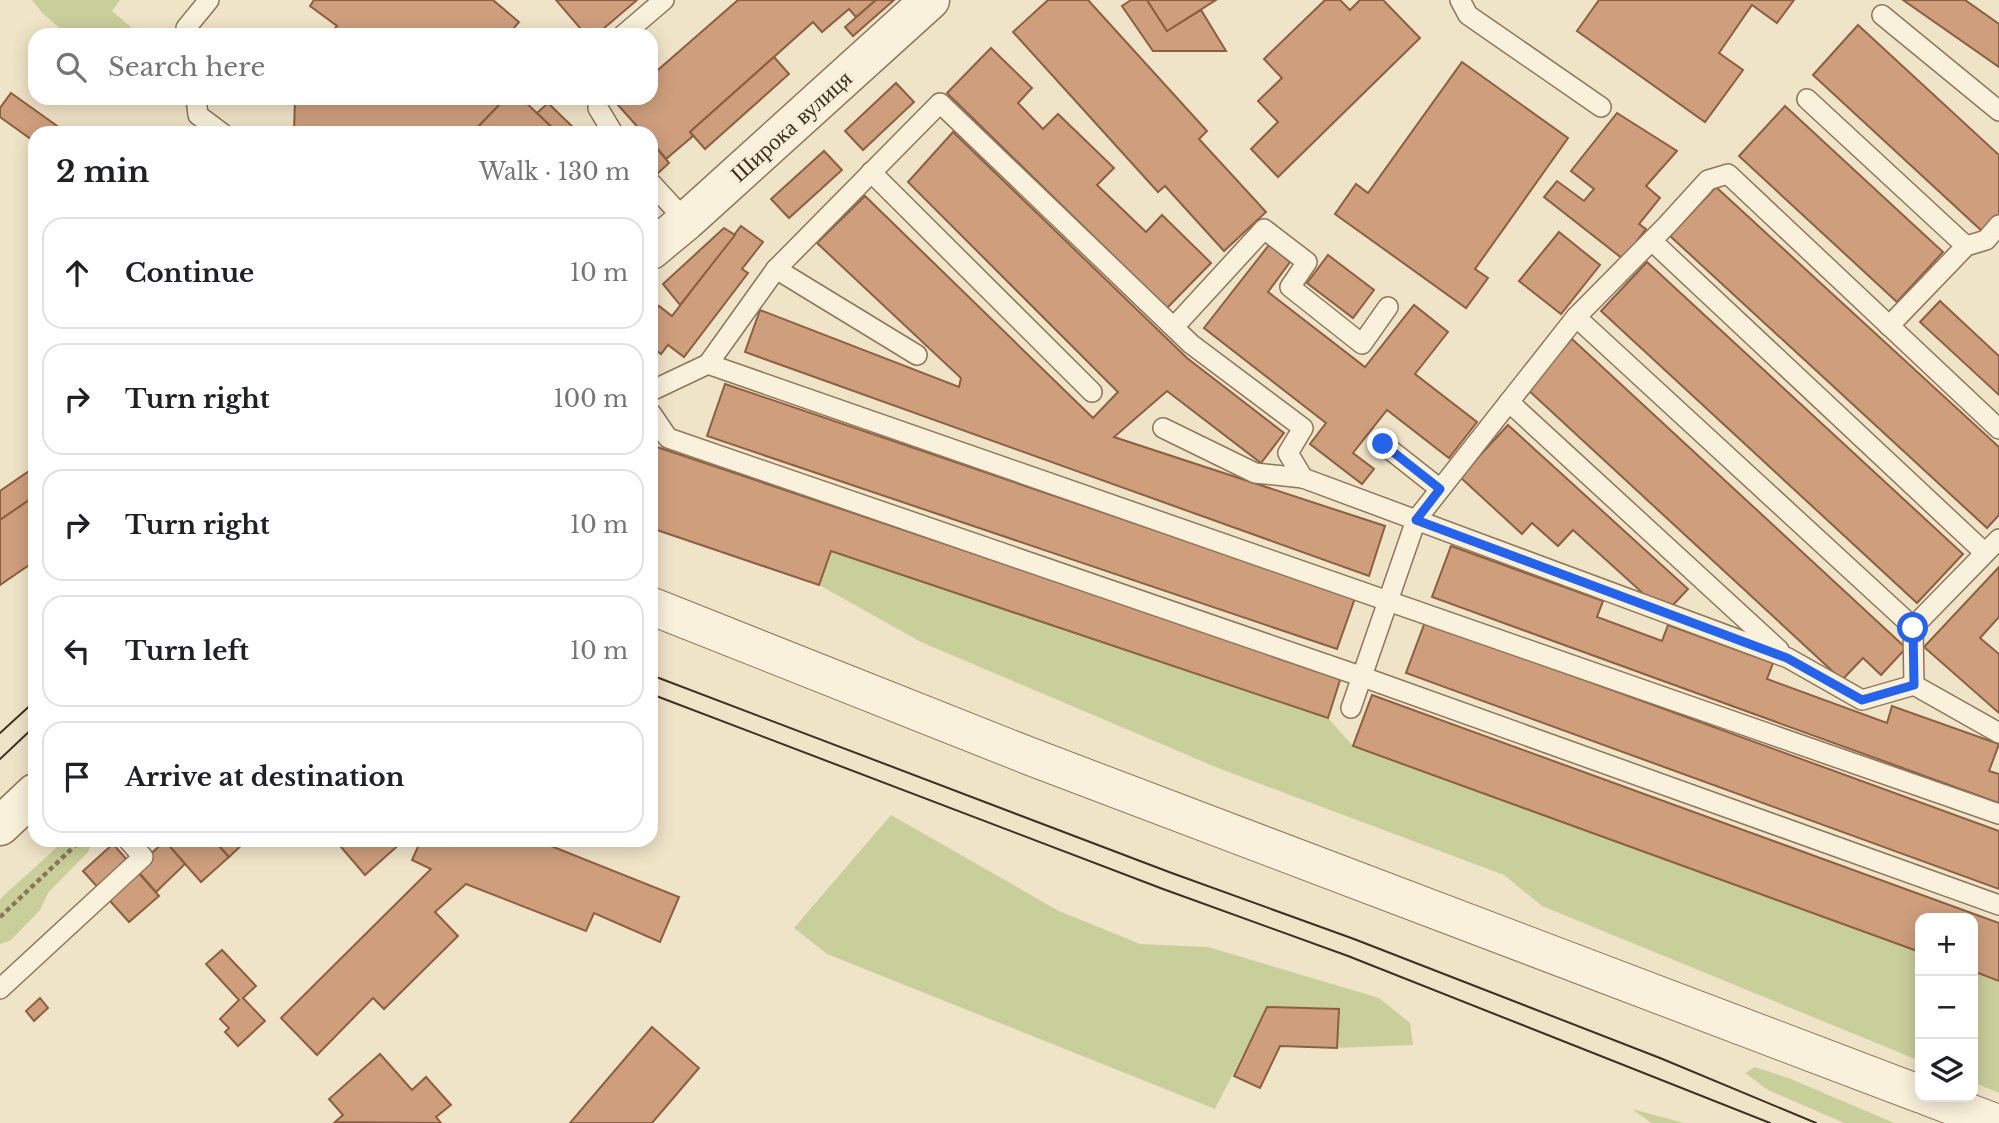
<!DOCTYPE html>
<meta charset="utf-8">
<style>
body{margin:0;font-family:"Libre Baskerville",serif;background:#f6f6f6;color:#202124}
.controls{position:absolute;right:21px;bottom:21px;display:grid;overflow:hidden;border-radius:14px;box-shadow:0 4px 18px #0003}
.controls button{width:63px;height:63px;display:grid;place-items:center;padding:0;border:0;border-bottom:2px solid #e0e0e0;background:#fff;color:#202124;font:35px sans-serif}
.stop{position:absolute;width:21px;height:21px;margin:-16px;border:5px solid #2563eb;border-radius:50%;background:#fff}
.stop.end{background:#2563eb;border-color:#fff;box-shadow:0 2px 7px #0008}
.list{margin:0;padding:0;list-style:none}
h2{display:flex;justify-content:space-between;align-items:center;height:91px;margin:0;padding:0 28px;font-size:30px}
h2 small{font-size:23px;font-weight:400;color:#757577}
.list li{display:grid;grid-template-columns:46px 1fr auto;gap:21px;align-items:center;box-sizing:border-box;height:112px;margin:0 14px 14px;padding:0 14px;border:2px solid #e0e0e0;border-radius:21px}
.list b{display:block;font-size:26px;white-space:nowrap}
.list em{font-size:23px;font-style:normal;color:#757577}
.icon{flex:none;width:38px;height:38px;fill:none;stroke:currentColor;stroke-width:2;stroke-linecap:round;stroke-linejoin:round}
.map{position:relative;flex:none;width:1999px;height:1123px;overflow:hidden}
.search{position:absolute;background:#fff;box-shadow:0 4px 18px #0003;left:28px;top:28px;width:630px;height:77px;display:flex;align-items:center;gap:18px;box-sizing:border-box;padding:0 24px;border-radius:21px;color:#757577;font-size:26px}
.panel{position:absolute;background:#fff;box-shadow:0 4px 18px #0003;left:28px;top:126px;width:630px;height:721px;border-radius:21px}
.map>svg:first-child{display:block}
</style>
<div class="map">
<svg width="1999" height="1123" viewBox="0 0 1999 1123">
<rect width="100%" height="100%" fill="#f0e4c8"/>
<g fill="#c9cf9b">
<polygon points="32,0 120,0 112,11 140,35 68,35 42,13"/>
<polygon points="831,551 1328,718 1353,746 1920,952 1920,1061 1542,906 1504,875 1218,768 921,642 819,585"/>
<polygon points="891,815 1059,911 1140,944 1208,947 1379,998 1410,1023 1413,1045 1337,1048 1339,1009 1267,1007 1215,1109 827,954 794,928"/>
<polygon points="65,840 88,840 90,847 88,852 48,893 40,910 11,940 0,944 0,899"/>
<polygon points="1973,971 1999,981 1999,1093 1973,1082"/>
<polygon points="1755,1067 1791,1079 1894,1123 1844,1123 1768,1090 1745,1073"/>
<polygon points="1632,1109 1684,1123 1651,1123"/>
</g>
<g fill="#cf9f7d" stroke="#8d5f41" stroke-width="2">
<polygon points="314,0 493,0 519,22 508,35 329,35 337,26 310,6"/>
<polygon points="556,0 637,0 596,35 586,35"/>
<polygon points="738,0 876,0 856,17 849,9 822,32 813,22 690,132 693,136 666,159 651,141 651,133 643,133 618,105 626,98 651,98 651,76"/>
<polygon points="876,0 894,0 853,36 845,27"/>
<polygon points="1048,0 1088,0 1207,131 1199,139 1266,212 1224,251 1165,186 1158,192 1013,32"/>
<polygon points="1131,0 1147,0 1167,31 1201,10 1226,51 1153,51 1122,6"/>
<polygon points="1147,0 1216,0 1167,31"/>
<polygon points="1325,0 1340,0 1350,10 1360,0 1383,0 1420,38 1278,177 1251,149 1278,122 1258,101 1282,78 1264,59"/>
<polygon points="1599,0 1794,0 1777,23 1752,5 1719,53 1743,70 1705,122 1577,31"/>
<polygon points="1903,0 1965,0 1999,24 1999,67"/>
<polygon points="1858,25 1999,155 1999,215 1983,232 1813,75"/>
<polygon points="991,48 1032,88 1018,103 1043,129 1058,114 1114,168 1097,185 1146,232 1162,215 1211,263 1167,308 947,93"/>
<polygon points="774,57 789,74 705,149 690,132"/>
<polygon points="1462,62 1568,138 1475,269 1488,278 1466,308 1335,214 1356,184 1368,193"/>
<polygon points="896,83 914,102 863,150 845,131"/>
<polygon points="11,93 67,133 35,133 35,142 0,117 0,108"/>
<polygon points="295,98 506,98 472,133 294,133"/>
<polygon points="506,98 521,98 558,133 472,133"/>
<polygon points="548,103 579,133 558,133 537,113"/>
<polygon points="1785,106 1943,252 1897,302 1739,156"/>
<polygon points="1617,113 1677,151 1646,186 1660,198 1639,224 1646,229 1623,259 1544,197 1557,181 1584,201 1594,189 1571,171"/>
<polygon points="953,132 1187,358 1284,433 1261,463 1167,391 1114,437 1385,526 1369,576 745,352 760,310 959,387 961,378 817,243 865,196 1093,418 1118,392 908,182"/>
<polygon points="651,141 669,163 657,174 651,167"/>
<polygon points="824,151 842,170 789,218 771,199"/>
<polygon points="1716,187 1999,447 1999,515 1987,528 1670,236"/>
<polygon points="741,226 763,242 742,269 748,273 684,357 668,345 661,354 651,346 651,316 659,306 672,316"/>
<polygon points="724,228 735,235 680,305 663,284"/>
<polygon points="1559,232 1600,265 1561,314 1519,281"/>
<polygon points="1269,245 1290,262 1268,292 1365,367 1414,305 1448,332 1415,374 1477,422 1449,458 1387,410 1353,453 1374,469 1362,484 1310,444 1326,423 1204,328"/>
<polygon points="1328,255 1374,290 1353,318 1307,283"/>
<polygon points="1647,262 1963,554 1917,603 1601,311"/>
<polygon points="1940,301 1999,356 1999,395 1920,322"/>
<polygon points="1572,339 1906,648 1881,675 1863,658 1842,680 1526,388"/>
<polygon points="725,384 1355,598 1337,649 707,436"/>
<polygon points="1508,425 1688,589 1672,606 1647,597 1573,530 1558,546 1532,523 1522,534 1460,477"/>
<polygon points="651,445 1341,677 1328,718 831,551 819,585 651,528"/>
<polygon points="35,467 35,496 0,520 0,491"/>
<polygon points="35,496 35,561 0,585 0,520"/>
<polygon points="1451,546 1603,601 1597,617 1662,641 1668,625 1773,663 1767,679 1887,723 1892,706 1999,744 1989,771 1999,774 1999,803 1432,597"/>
<polygon points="1999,567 1999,617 1980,638 1999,654 1999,713 1924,647"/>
<polygon points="1425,622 1999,831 1999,889 1406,673"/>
<polygon points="1372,695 1999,923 1999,981 1973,971 1973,918 1920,918 1920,952 1353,746"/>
<polygon points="164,840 214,840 229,857 201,882"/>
<polygon points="214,840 247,840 229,857"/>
<polygon points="335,840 402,840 403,841 365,875"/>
<polygon points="421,840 440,840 455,846 458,840 536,840 679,897 660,942 594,913 586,931 466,884 435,912 458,936 384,1009 373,998 317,1055 281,1018 431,869 412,860"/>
<polygon points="165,841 185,864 156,892 135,868"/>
<polygon points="113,844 159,896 129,922 83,871"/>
<polygon points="222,950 256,986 243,998 265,1021 238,1046 225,1032 229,1028 220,1019 239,1000 206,964"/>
<polygon points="40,998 48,1008 34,1021 26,1011"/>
<polygon points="1267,1007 1339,1009 1337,1048 1280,1046 1260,1088 1234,1076"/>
<polygon points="652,1027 699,1068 652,1123 570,1123"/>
<polygon points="380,1054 412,1090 426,1077 451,1105 436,1117 441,1123 335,1122 343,1115 329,1099"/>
</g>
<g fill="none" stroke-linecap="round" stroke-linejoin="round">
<g stroke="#8d765c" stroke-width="22">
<g id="service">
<polyline points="1460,0 1468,15 1601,107"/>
<polyline points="1882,15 1999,111"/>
<polyline points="187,35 186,28 209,0"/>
<polyline points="623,35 664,0"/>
<polyline points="196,98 198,115 222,133"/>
<polyline points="598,98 598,108 613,133"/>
<polyline points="1807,99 1966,246 1889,326"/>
<polyline points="871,172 1092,392"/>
<polyline points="651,183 686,221"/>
<polyline points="1652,241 1985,553"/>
<polyline points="1966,246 1986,240 1999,225"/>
<polyline points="776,269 917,355"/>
<polyline points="1576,317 1913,627"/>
<polyline points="1174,327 1264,229 1307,262 1290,287 1362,344 1388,307"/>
<polyline points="708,364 776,269 940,103 1191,344 1303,428 1288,453 1303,478 1788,658 1862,700 1914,685 1999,733"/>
<polyline points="651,391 708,364 1999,814"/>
<polyline points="1509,402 1779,650"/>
<polyline points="651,413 668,438 1363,677 1999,905"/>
<polyline points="1163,428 1255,473 1303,478"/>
<polyline points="1383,444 1440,489"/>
<polyline points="1914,685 1913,627 1999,539"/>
<polyline points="1351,708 1416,520 1576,317 1667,225 1708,180 1728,174 1999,429"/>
<polyline points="0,989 143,857 128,840"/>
</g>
</g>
<g stroke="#8d765c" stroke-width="39">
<g id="minor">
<polyline points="651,606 1029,756 1920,1094"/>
<polyline points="1928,1097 1997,1123"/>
</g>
</g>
<g stroke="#8d765c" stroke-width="41">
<g id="tertiary">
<polyline points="651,250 686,221 930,0"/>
<polyline points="0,826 35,793"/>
</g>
</g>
<polyline stroke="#8d765c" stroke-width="4.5" stroke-dasharray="5 3.5" stroke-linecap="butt" points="0,917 81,840"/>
<use href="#service" stroke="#faf1dc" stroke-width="19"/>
<use href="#minor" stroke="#faf1dc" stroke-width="37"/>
<use href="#tertiary" stroke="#faf1dc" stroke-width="38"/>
<g stroke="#3d2e20" stroke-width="2">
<polyline points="651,675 1169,872 1354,939 1660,1058 1816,1123"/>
<polyline points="651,694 1163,889 1348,956 1770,1123"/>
<polyline points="0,733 35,701"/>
<polyline points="0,759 35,726"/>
</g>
</g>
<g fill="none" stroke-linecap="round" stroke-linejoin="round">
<polyline stroke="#2563eb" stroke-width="9" points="1383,444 1440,489 1416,520 1787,658 1862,700 1914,685 1913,628"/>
</g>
<g text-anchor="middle" stroke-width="6" stroke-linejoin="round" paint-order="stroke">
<g font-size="23" fill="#3d2e20" stroke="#f7eed8">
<text transform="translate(791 126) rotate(-42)" y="8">Широка вулиця</text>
</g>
</g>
</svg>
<div class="controls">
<button>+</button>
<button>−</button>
<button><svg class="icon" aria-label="layers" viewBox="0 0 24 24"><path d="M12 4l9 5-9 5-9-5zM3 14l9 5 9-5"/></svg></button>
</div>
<div class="stop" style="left:1913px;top:628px"></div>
<div class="stop end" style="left:1383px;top:444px"></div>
<div class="search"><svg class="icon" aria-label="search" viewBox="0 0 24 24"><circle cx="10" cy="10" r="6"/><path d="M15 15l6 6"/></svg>Search here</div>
<section class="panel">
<h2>2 min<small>Walk · 130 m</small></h2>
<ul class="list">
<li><svg class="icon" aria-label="ahead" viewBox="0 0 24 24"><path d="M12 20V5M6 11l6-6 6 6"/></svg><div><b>Continue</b></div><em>10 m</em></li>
<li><svg class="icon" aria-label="right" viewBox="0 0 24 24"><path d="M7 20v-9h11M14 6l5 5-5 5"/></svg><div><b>Turn right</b></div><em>100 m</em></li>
<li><svg class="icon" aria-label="right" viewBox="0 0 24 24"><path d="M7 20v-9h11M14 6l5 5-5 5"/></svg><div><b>Turn right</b></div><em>10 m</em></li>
<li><svg class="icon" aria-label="left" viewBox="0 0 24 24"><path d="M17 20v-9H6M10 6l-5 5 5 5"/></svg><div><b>Turn left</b></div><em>10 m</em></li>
<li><svg class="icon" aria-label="arrive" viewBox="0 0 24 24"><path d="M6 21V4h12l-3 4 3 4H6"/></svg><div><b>Arrive at destination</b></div></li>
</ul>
</section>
</div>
